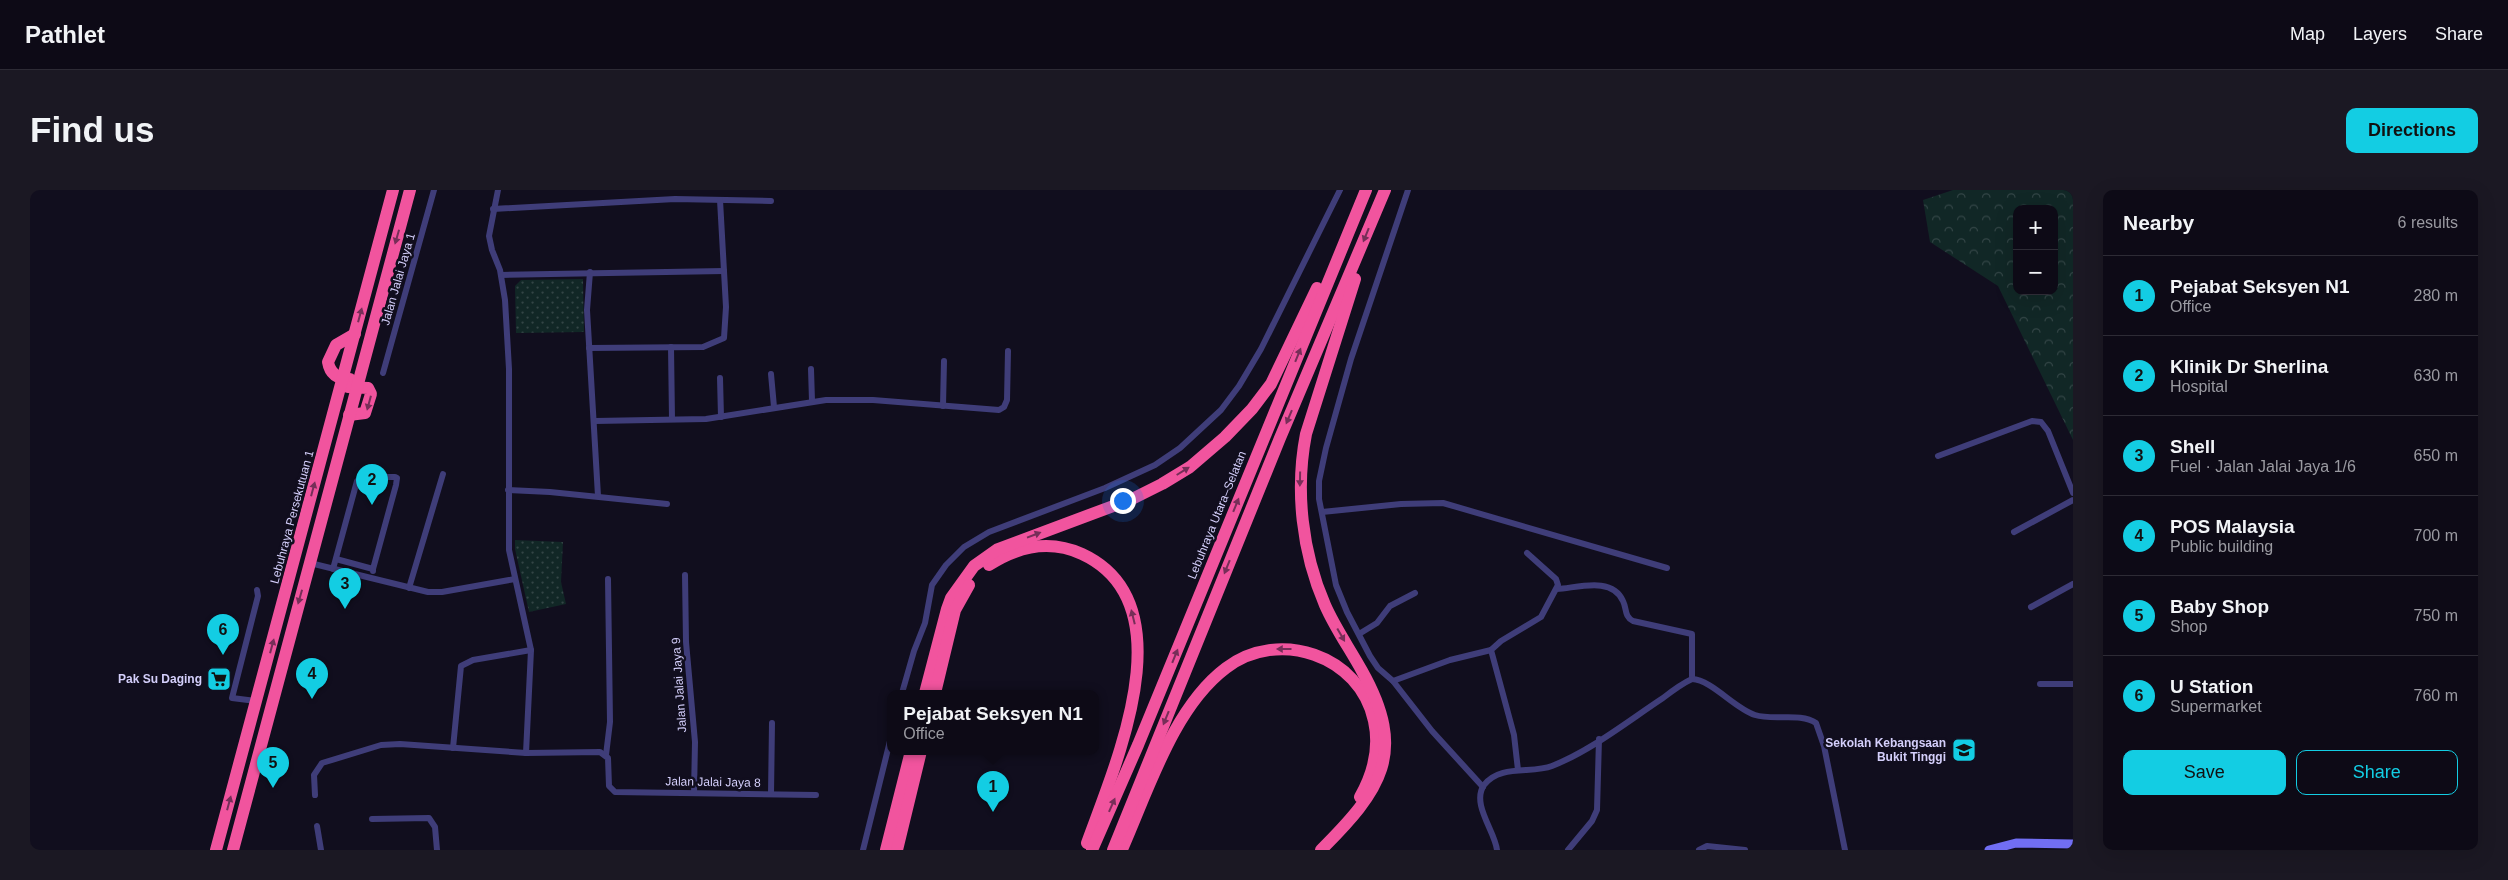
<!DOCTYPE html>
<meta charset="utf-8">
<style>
body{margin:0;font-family:Arial,sans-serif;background:#1b1823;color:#f1f3f6}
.controls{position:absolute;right:15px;top:15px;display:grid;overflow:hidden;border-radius:10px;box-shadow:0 5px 20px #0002}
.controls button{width:45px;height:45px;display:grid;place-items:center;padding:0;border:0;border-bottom:1px solid #2d2b35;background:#0d0a16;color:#f1f3f6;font:25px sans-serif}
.you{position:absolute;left:1092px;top:310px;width:18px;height:18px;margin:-12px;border:4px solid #fff;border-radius:50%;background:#1a73e8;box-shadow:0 0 0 8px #1a73e833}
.badge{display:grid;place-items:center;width:32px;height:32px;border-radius:50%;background:#13cde3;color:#111;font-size:16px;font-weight:700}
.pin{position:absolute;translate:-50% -41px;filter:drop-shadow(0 1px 2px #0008)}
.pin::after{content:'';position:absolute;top:26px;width:18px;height:15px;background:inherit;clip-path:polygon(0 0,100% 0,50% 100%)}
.popup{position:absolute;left:857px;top:500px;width:212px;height:65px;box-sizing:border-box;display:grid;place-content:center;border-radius:10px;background:#0d0a16;filter:drop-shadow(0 1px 4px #0005);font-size:16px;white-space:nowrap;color:#9a9aa1}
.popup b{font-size:19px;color:#f1f3f6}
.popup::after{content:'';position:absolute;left:50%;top:100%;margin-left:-10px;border:10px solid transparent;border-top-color:#0d0a16}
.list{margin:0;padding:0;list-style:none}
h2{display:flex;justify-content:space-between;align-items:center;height:65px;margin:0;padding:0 20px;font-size:21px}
h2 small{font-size:16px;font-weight:400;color:#9a9aa1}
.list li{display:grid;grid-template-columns:32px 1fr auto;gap:15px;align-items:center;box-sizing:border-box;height:80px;padding:0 20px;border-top:1px solid #2d2b35}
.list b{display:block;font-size:19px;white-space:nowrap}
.list p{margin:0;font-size:16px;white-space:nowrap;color:#9a9aa1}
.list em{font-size:16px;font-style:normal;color:#9a9aa1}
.actions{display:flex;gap:10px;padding:15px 20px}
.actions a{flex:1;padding:11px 0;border:1px solid #13cde3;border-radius:10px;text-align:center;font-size:18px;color:#13cde3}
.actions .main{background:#13cde3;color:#111}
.map{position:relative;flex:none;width:2043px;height:660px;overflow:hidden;border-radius:10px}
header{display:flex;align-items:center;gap:30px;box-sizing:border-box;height:70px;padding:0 25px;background:#0d0a16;border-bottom:1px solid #2d2b35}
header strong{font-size:24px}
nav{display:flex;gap:28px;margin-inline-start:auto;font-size:18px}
.intro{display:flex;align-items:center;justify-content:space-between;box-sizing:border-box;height:120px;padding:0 30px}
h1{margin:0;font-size:35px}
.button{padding:12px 22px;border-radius:10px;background:#13cde3;color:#111;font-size:18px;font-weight:700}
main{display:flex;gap:30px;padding:0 30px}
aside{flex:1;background:#0d0a16;border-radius:10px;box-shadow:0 5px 20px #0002}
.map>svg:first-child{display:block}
</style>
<header>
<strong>Pathlet</strong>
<nav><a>Map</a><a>Layers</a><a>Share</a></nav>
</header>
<div class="intro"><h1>Find us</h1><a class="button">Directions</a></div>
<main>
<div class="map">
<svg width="2043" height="660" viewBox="0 0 2043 660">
<defs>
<pattern id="forest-crowns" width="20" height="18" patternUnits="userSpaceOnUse" patternTransform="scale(1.25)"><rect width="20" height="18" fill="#112726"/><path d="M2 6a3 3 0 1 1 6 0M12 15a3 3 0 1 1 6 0" fill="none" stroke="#334546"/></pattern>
<pattern id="park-dots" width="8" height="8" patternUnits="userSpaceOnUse" patternTransform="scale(1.25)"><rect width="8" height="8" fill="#112726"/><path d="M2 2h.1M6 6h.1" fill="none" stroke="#334546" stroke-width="1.8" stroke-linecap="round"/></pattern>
</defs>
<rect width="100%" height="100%" fill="#110e1e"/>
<path fill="url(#forest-crowns)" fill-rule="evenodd" d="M1923 0H2043V250L1968 96 1900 52 1893 10ZM1987 19H2024V101H1987Z"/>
<g fill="url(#park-dots)">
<polygon points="553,89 554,142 486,143 485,96 491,90"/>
<polygon points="485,350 533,352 531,392 536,414 499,422 485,359"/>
</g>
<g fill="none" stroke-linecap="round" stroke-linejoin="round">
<g stroke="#3f3d79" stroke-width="6">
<polyline points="468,0 459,46 462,60 470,80 475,110 479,179 479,360 501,460 496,563"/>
<polyline points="1378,0 1321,169 1296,258 1289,291 1289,309 1306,395 1317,422 1340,466 1348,478 1363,491 1402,541 1453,597"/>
<polyline points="463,19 645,9 741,11"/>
<polyline points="560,82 557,120 568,306"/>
<polyline points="471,85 694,81"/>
<polyline points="641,157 642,229"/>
<polyline points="559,158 673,157 694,148 696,117 690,10"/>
<polyline points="781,179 782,211"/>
<polyline points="353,183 404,0"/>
<polyline points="741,184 744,217"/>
<polyline points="690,188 691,227"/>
<polyline points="913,216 914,171"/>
<polyline points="565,231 676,229 796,210 843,210 969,220 974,217 977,210 978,161"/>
<polyline points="1908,266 2002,231 2011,232 2018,241 2043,303"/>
<polyline points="478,300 520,302 637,314"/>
<polyline points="1292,322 1371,314 1413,313 1637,378"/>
<polyline points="1984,342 2043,310"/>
<polyline points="306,369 343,379 343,381"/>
<polyline points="280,373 398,402 412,402 485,389"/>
<polyline points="303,379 327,291 332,287 365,287 367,288 366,295 343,379"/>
<polyline points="655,385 656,452 665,552 664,603"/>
<polyline points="379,398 413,284"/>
<path d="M1527 399C1547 398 1582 386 1593 411 1597 419 1594 426 1603 431L1662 444V489"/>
<polyline points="2001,417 2043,394"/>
<polyline points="1329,444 1347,433 1360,416 1385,403"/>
<path d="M1662 489C1682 490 1704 518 1725 525 1744 531 1770 522 1786 533L1794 556 1815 660"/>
<polyline points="1363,491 1420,470 1461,460"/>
<polyline points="2010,494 2043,494"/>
<polyline points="872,503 884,461 895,433 902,395 916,375 934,357 959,342 1075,298 1125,275 1150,258 1191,220 1209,196 1231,159 1310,0"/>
<polyline points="226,511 202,508 228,406 227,400"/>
<polyline points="423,558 431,476 443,470 501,460"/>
<polyline points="576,565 580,532 578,389"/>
<polyline points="1488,580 1484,545 1461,460 1471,451 1511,427 1528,395 1526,389 1497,363"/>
<polyline points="741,604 742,533"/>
<polyline points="285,605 284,585 292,573 351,555 370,554 496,563 570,562 578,568 579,596 585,602 786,605"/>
<polyline points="342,629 399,628 405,637 407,660"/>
<polyline points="287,636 291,660"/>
<polyline points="833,660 860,551"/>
<path d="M1467 660C1465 641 1441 614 1454 595 1470 574 1502 584 1522 576 1562 560 1598 531 1633 508 1642 501 1651 494 1662 489"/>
<polyline points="1538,660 1562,631 1567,620 1569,549"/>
<polyline points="1669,660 1677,656 1715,660"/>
</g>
<polyline stroke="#716ef3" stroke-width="9" points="1959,660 1986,653 2043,654"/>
<g stroke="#f1549e" stroke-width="12">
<path d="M320 189C308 189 300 184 298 172L306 155 325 144"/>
<polyline points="318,197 338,198 341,204 335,223 319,225"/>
<path d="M959 375C987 357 1019 349 1052 364 1158 413 1085 575 1057 653"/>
<polyline points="895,503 917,419 921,408 944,376 968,359 1102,309 1132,294 1160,277 1195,247 1222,219 1241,194 1287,98"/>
<polyline points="905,503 925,420 939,395"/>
<path d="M1093 657C1119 598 1144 517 1196 478 1248 438 1330 465 1344 531 1350 558 1343 584 1330 607"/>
<polyline points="186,660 363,0"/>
<polyline points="203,660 380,0"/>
<polyline points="856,660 881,561"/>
<polyline points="867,660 891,561"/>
<polyline points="1062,660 1108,555 1336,0"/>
<polyline points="1083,660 1250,248 1355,0"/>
<path d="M1291 660C1351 600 1378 563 1332 481 1320 459 1305 438 1295 415 1272 362 1265 300 1276 244L1325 89"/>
</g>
</g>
<defs><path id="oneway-solid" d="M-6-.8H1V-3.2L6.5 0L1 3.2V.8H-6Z" transform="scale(1.25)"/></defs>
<g fill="#762e58">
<use href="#oneway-solid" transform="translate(1336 45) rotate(112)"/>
<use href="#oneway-solid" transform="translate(367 47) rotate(106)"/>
<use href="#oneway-solid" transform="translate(330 125) rotate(-75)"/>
<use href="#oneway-solid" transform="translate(1268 165) rotate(-68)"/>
<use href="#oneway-solid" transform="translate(339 213) rotate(105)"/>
<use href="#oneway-solid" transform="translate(1259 227) rotate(113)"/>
<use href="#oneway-solid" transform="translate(1153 281) rotate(-32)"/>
<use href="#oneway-solid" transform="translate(1270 289) rotate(91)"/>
<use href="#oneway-solid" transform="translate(283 299) rotate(-75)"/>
<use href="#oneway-solid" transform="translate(1206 315) rotate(-68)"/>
<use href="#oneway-solid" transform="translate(1004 345) rotate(-21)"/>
<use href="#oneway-solid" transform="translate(1197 377) rotate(112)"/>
<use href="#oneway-solid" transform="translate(270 407) rotate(106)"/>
<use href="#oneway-solid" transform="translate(1103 427) rotate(-104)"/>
<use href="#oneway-solid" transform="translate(1311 445) rotate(60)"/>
<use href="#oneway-solid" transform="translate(242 456) rotate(-75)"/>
<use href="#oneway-solid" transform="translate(1254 459) rotate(-180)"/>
<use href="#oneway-solid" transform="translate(1145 466) rotate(-68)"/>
<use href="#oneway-solid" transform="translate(1136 528) rotate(112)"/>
<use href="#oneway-solid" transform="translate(199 613) rotate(-75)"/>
<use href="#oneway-solid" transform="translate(1082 615) rotate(-66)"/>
</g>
<defs>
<g id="supermarket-square" transform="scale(1.25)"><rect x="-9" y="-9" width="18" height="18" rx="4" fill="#13cde3" stroke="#110e1e"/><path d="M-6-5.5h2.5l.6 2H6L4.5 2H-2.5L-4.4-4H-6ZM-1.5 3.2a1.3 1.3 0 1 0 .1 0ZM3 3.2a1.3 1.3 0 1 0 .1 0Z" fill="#111"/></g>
<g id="school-square" transform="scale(1.25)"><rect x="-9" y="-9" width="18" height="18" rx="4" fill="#13cde3" stroke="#110e1e"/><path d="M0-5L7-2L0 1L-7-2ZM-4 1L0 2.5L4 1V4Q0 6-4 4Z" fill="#111"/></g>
</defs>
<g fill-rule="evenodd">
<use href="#supermarket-square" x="189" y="489"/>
<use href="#school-square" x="1934" y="560"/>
</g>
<g text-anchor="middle" stroke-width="5" stroke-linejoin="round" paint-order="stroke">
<g font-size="12" fill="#d4cffb" stroke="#110e1e">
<text transform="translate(368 89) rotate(-74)" y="4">Jalan Jalai Jaya 1</text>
<text transform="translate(1187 325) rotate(-68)" y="4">Lebuhraya Utara–Selatan</text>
<text transform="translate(262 327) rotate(-75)" y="4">Lebuhraya Persekutuan 1</text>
<text transform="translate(649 495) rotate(-94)" y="4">Jalan Jalai Jaya 9</text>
<text transform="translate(683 592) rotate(1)" y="4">Jalan Jalai Jaya 8</text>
</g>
<g font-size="12" font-weight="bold" fill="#d4cffb" stroke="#110e1e" text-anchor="end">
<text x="172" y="493">Pak Su Daging</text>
<text x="1916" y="557">Sekolah Kebangsaan<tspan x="1916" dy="14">Bukit Tinggi</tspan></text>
</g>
</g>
</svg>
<div class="controls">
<button>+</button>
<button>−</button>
</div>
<div class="you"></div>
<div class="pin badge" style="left:963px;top:622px">1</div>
<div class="popup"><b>Pejabat Seksyen N1</b>Office</div>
<div class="pin badge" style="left:342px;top:315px">2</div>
<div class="pin badge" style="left:315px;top:419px">3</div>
<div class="pin badge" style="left:282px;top:509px">4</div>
<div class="pin badge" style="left:243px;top:598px">5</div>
<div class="pin badge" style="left:193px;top:465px">6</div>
</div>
<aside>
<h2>Nearby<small>6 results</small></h2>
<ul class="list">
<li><span class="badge">1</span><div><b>Pejabat Seksyen N1</b><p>Office</p></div><em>280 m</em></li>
<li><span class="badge">2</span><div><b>Klinik Dr Sherlina</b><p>Hospital</p></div><em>630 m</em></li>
<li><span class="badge">3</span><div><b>Shell</b><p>Fuel · Jalan Jalai Jaya 1/6</p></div><em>650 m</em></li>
<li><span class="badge">4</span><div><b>POS Malaysia</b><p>Public building</p></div><em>700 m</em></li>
<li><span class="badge">5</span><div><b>Baby Shop</b><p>Shop</p></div><em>750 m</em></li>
<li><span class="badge">6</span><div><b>U Station</b><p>Supermarket</p></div><em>760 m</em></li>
</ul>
<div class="actions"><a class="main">Save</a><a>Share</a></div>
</aside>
</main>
